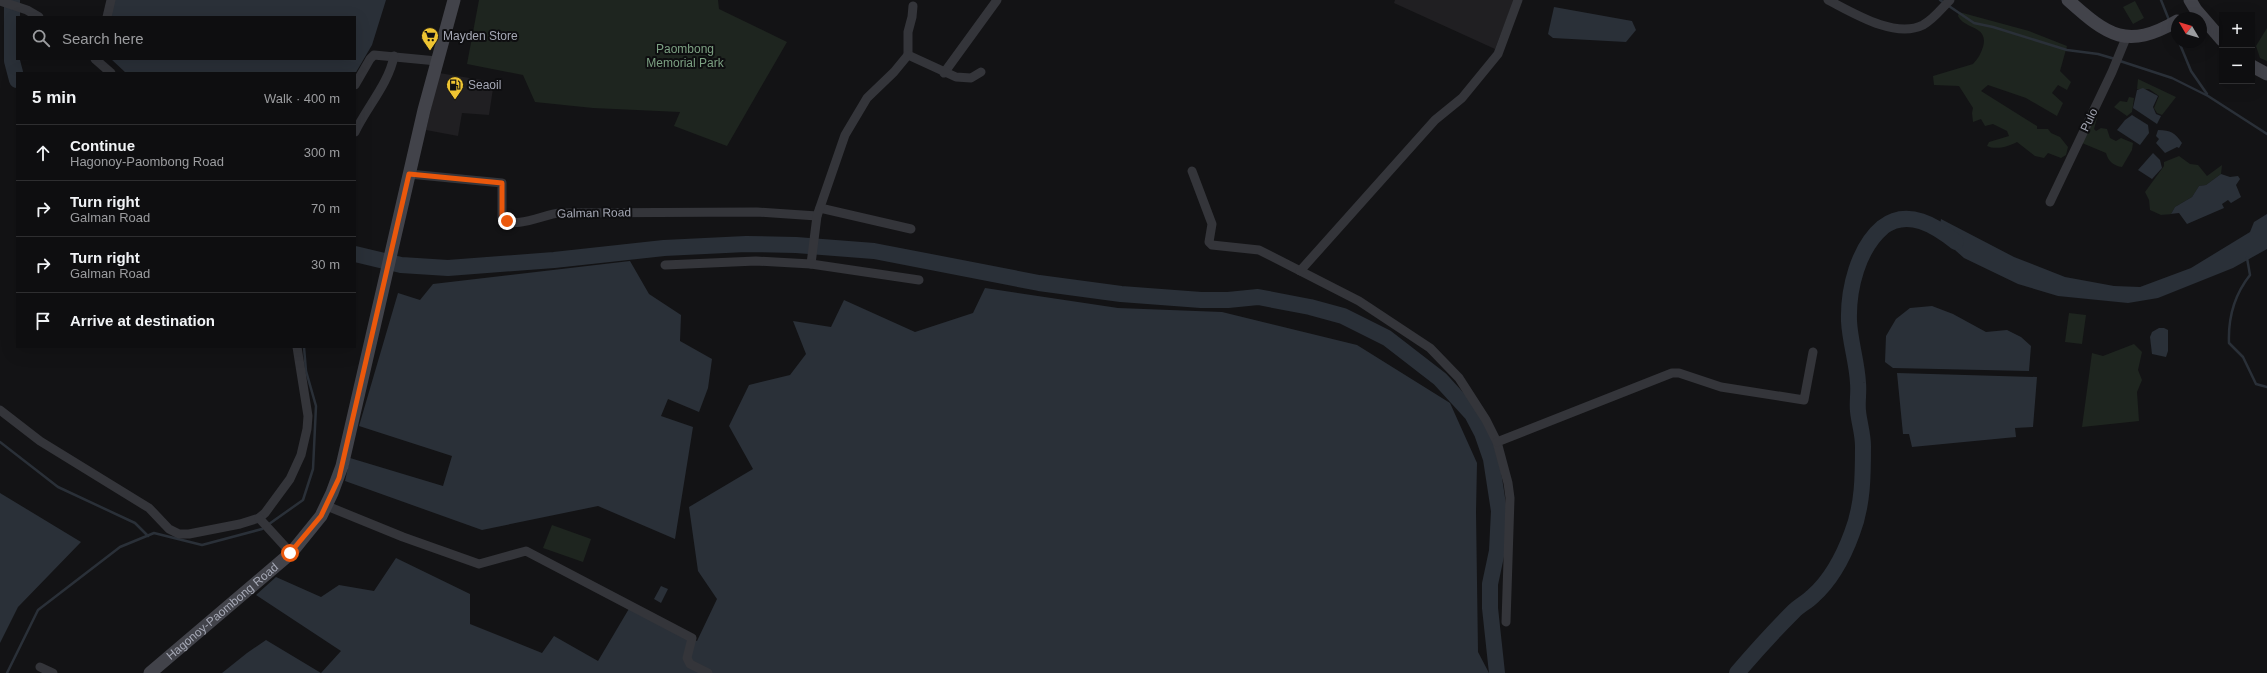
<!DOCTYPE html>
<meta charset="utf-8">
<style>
body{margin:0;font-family:Helvetica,sans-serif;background:#171719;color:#f1f3f6}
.controls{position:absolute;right:12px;top:12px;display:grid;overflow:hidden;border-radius:0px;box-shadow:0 4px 16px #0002}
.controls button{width:36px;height:36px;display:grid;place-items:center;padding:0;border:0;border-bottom:1px solid #2e2e30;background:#0e0e10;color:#f1f3f6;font:20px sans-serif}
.compass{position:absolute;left:2171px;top:12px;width:36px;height:36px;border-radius:50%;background:#0e0e10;box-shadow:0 4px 16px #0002;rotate:308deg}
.stop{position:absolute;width:12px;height:12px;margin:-9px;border:3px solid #ea580c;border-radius:50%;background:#fff}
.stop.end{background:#ea580c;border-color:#fff;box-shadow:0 1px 4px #0008}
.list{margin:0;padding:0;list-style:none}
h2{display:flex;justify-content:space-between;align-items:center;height:52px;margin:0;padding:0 16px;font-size:17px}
h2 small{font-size:13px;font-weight:400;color:#9b9c9f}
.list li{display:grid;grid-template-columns:26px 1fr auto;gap:12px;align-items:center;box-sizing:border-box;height:56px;padding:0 16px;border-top:1px solid #2e2e30}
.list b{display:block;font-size:15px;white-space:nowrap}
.list p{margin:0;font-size:13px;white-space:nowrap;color:#9b9c9f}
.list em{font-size:13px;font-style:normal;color:#9b9c9f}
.icon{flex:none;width:22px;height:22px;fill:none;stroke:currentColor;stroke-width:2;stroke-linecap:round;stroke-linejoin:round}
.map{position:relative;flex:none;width:2267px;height:673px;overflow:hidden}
.search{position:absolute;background:#0e0e10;box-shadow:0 4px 16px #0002;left:16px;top:16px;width:340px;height:44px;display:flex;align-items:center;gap:10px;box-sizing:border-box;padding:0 14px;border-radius:0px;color:#9b9c9f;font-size:15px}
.panel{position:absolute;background:#0e0e10;box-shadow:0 4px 16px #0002;left:16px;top:72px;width:340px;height:276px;border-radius:0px}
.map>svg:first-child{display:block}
</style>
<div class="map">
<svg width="2267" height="673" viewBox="0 0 2267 673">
<rect width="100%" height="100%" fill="#131315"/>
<g fill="#201f22">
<polygon points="1395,0 1514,0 1495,49 1394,3"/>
<polygon points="439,73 494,82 489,115 462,113 458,136 426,130"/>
</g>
<g fill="#1e251f">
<polygon points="479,0 718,0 719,9 787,42 727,146 674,126 680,112 593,108 535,102 523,75 467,64"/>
<polygon points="2135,1 2144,18 2133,24 2123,7"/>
<path d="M1959 12 2029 31 2067 46 2060 71 2071 82 2067 90 2058 85 2052 93 2063 103 2057 116 2026 98 1988 85 1981 91 2037 126V129H2048L2051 133 2060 137 2068 147 2066 155 2061 158 2048 153 2044 158 2035 156 2017 142C2008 147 1995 150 1987 146L1989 142 2009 136 2007 131 1993 124 1985 126 1981 119 1973 122 1972 113 1973 108 1959 86 1934 85 1933 76 1973 64C1978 59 1981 53 1983 47 1989 25 1965 30 1958 16Z"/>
<polygon points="2267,28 2267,61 2260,58 2256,46"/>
<polygon points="2138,79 2176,97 2162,115 2157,113 2154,108 2159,96 2149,89 2137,89"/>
<polygon points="2129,97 2134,98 2132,112 2127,116 2114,107 2120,101 2127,102"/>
<path d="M2093 116 2097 118 2094 129 2096 131 2101 128 2107 129 2110 138 2116 141 2121 138 2133 143 2132 150 2122 167C2114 166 2108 161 2106 153L2082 143Z"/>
<polygon points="2179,156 2190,164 2198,165 2207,176 2222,165 2221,174 2206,185 2199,186 2192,197 2175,207 2171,214 2161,215 2150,210 2149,200 2145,192 2164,166 2164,162"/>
<polygon points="2069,313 2086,315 2082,344 2065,342"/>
<polygon points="2134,344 2142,352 2138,370 2142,380 2137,392 2139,421 2082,427 2092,353 2103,356"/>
<polygon points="552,525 591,539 583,562 543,548"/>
</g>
<g fill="#2a3038">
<polygon points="113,0 386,0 372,45 355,74 126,73 111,59 355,59 355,17 108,17"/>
<polygon points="1554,7 1632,21 1636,30 1626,42 1553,38 1548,34"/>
<polygon points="2143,88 2158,96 2153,107 2156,114 2161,116 2157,124 2133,108 2137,90"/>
<polygon points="2132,115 2148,125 2149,133 2140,145 2117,130 2125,120"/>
<path d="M2158 130C2171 130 2175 133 2182 143L2179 148 2177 147 2165 153 2156 143 2159 139 2156 136Z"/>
<polygon points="2153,153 2160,160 2162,168 2152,179 2138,170"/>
<polygon points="2221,174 2230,177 2238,176 2240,179 2236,185 2241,197 2231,203 2228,200 2222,204 2224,208 2187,224 2179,213 2161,215 2171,214 2175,207 2192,197 2199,186 2206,185"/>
<polygon points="2267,214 2267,249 2233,268 2158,298 2128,303 2058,296 2018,284 1964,258 1938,235 1941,219 2014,257 2065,277 2114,286 2140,287 2191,268 2250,232 2254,222"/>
<polygon points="630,261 649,294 681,315 680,341 712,359 708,388 699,412 668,399 661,416 693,427 675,539 598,506 482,530 345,481 350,458 443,486 452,456 359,426 398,293 420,300 433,284"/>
<polygon points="985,288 1118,308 1222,312 1357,345 1450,403 1477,463 1476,512 1478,652 1489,673 222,673 247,653 266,640 321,673 341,651 256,595 276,577 321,597 339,585 374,591 396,558 470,594 470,624 542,653 554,636 598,661 630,607 697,641 717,599 698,571 689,507 753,469 729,426 749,385 790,375 806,354 793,321 831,327 844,300 915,332 973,313"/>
<polygon points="1932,306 1953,314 1986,332 2007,330 2021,337 2031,346 2029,371 1893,368 1885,362 1886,336 1896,319 1910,308"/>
<polygon points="2159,328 2164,328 2168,330 2168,351 2166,357 2152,354 2150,337 2152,332"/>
<polygon points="1897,373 2037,377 2033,427 2015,428 2016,437 1912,447 1909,434 1903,434"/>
<polygon points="0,493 81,542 18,607 0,643"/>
<polygon points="661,586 668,589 661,603 654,599"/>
</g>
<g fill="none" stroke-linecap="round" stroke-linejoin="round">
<g stroke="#2a3038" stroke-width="2.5">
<polyline points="1940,0 1974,23 1993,27 2067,50 2098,54 2115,59"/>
<polyline points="2161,0 2169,20"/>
<polyline points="2173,28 2177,36"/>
<polyline points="2179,42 2191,71 2207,94"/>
<polyline points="2120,61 2172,78 2208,96 2267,134"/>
<path d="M2247 258 2250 275C2235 294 2228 318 2229 343L2243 357 2256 384 2267 387"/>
<polyline points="0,442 58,487 135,523 148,536"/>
<polyline points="7,673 38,610 120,547 154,533 202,545 262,529 303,500 313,469 316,406 306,371 304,347"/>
</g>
<g stroke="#2a3038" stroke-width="16">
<polyline points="12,0 12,61 17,80"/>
<polyline points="355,254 401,265 448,268 554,260 664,248 746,244 796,245 874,251 1039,283 1121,294 1201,300 1228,300 1258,297 1310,307 1343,316 1387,338 1440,379 1472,414 1482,433 1491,459 1499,511 1497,551 1490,584 1490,608 1497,673"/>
<path d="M1737 673C1755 652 1774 631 1794 611 1800 605 1807 602 1813 596 1831 580 1844 555 1852 533 1863 505 1863 475 1863 446 1863 434 1859 422 1858 411 1857 402 1859 392 1858 383 1857 362 1850 342 1849 321 1848 289 1858 248 1883 227 1908 208 1936 226 1956 242"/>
</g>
<g stroke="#34353a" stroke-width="9">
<path d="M1828 0C1853 13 1895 39 1923 25 1934 19 1941 9 1950 0"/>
<polyline points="0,1 27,10 39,17"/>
<polyline points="107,17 111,0"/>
<polyline points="908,55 908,32 912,17 913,6"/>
<polyline points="95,59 111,73"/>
<polyline points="944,73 997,0"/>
<polyline points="355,85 370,59 374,55 437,61"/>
<path d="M355 132C367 107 389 83 394 56"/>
<polyline points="1192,171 1212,224 1209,242 1212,245 1259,250 1267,254 1359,301 1430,348 1459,378 1486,420 1497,442 1508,483 1510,498 1506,622"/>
<path d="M409 174 502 183V218C514 230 545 214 559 213L757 212 817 216"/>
<polyline points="2050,202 2112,72 2126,38"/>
<polyline points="820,208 911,229"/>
<polyline points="811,264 817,216 845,135 867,98 894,72 908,55 956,77 971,78 981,72"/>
<polyline points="665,265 756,261 811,264 919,280"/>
<polyline points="1300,271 1435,120 1462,98 1498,54 1518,0"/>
<polyline points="0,410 40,441 149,508 169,529 179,534 189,534 240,524 259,518 265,513 290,479 301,455 307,429 308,416 297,347"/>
<polyline points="1497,442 1672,373 1679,373 1721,387 1804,400 1813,352"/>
<polyline points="327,506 403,537 479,564 526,551 692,638 687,658 690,664 708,673"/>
<polyline points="259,518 291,553"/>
<polyline points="40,667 53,673"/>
</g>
<g stroke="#42434a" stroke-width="13">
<path d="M2068 0C2108 36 2127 50 2177 21"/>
<polyline points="2190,0 2196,10 2222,40"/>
<polyline points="2252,66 2267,74"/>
<path id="s1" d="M150 673 291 553 321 516 332 493 342 466 424 110 454 0"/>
</g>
</g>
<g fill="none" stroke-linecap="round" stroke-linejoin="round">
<polyline stroke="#ea580c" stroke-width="5" points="290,553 321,516 339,478 409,174 502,183 502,218 507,221"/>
</g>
<defs>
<g id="supermarket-pin" transform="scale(0.9)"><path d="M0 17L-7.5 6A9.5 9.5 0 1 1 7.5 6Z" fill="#eec432" stroke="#0e0e10"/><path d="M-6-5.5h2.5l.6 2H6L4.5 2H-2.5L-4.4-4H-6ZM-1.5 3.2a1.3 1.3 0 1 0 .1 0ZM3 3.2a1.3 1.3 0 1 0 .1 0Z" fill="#111"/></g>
<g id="fuel-pin" transform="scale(0.9)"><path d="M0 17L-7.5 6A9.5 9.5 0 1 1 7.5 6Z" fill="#eec432" stroke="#0e0e10"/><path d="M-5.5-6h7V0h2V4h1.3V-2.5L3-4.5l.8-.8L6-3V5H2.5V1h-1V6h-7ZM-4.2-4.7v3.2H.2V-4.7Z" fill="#111"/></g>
</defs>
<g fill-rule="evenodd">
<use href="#supermarket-pin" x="430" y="36"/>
<use href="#fuel-pin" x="455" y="85"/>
</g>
<g text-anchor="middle" stroke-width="4" stroke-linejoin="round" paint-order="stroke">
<g font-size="12" fill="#a5a8b5" stroke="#0e0e10" text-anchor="start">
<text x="443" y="40">Mayden Store</text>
<text x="468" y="89">Seaoil</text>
</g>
<g font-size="12" fill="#7ca082" stroke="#0e0e10">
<text x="685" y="53">Paombong<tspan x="685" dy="14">Memorial Park</tspan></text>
</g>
<g font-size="12" fill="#a5a8b5" stroke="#0e0e10">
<text transform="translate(2089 120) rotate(-65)" y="4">Pulo</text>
<text transform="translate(594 213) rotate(-1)" y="4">Galman Road</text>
<text dy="4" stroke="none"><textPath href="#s1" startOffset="95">Hagonoy-Paombong Road</textPath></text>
</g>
</g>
</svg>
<div class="controls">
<button>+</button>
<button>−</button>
</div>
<svg class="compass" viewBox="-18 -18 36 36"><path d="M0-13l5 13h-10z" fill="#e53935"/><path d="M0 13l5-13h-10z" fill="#9b9c9f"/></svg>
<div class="stop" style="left:290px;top:553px"></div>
<div class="stop end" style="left:507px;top:221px"></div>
<div class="search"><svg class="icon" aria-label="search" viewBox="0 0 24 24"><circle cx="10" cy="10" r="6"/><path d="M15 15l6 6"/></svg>Search here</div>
<section class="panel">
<h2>5 min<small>Walk · 400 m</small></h2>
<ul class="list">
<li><svg class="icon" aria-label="ahead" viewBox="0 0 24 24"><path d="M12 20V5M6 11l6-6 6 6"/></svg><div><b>Continue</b><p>Hagonoy-Paombong Road</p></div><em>300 m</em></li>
<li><svg class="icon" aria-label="right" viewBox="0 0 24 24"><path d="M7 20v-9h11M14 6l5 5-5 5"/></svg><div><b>Turn right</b><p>Galman Road</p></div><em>70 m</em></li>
<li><svg class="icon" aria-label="right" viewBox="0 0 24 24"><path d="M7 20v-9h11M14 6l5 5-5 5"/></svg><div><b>Turn right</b><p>Galman Road</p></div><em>30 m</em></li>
<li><svg class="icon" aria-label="arrive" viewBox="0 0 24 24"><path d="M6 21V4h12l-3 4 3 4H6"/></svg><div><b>Arrive at destination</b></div></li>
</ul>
</section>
</div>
